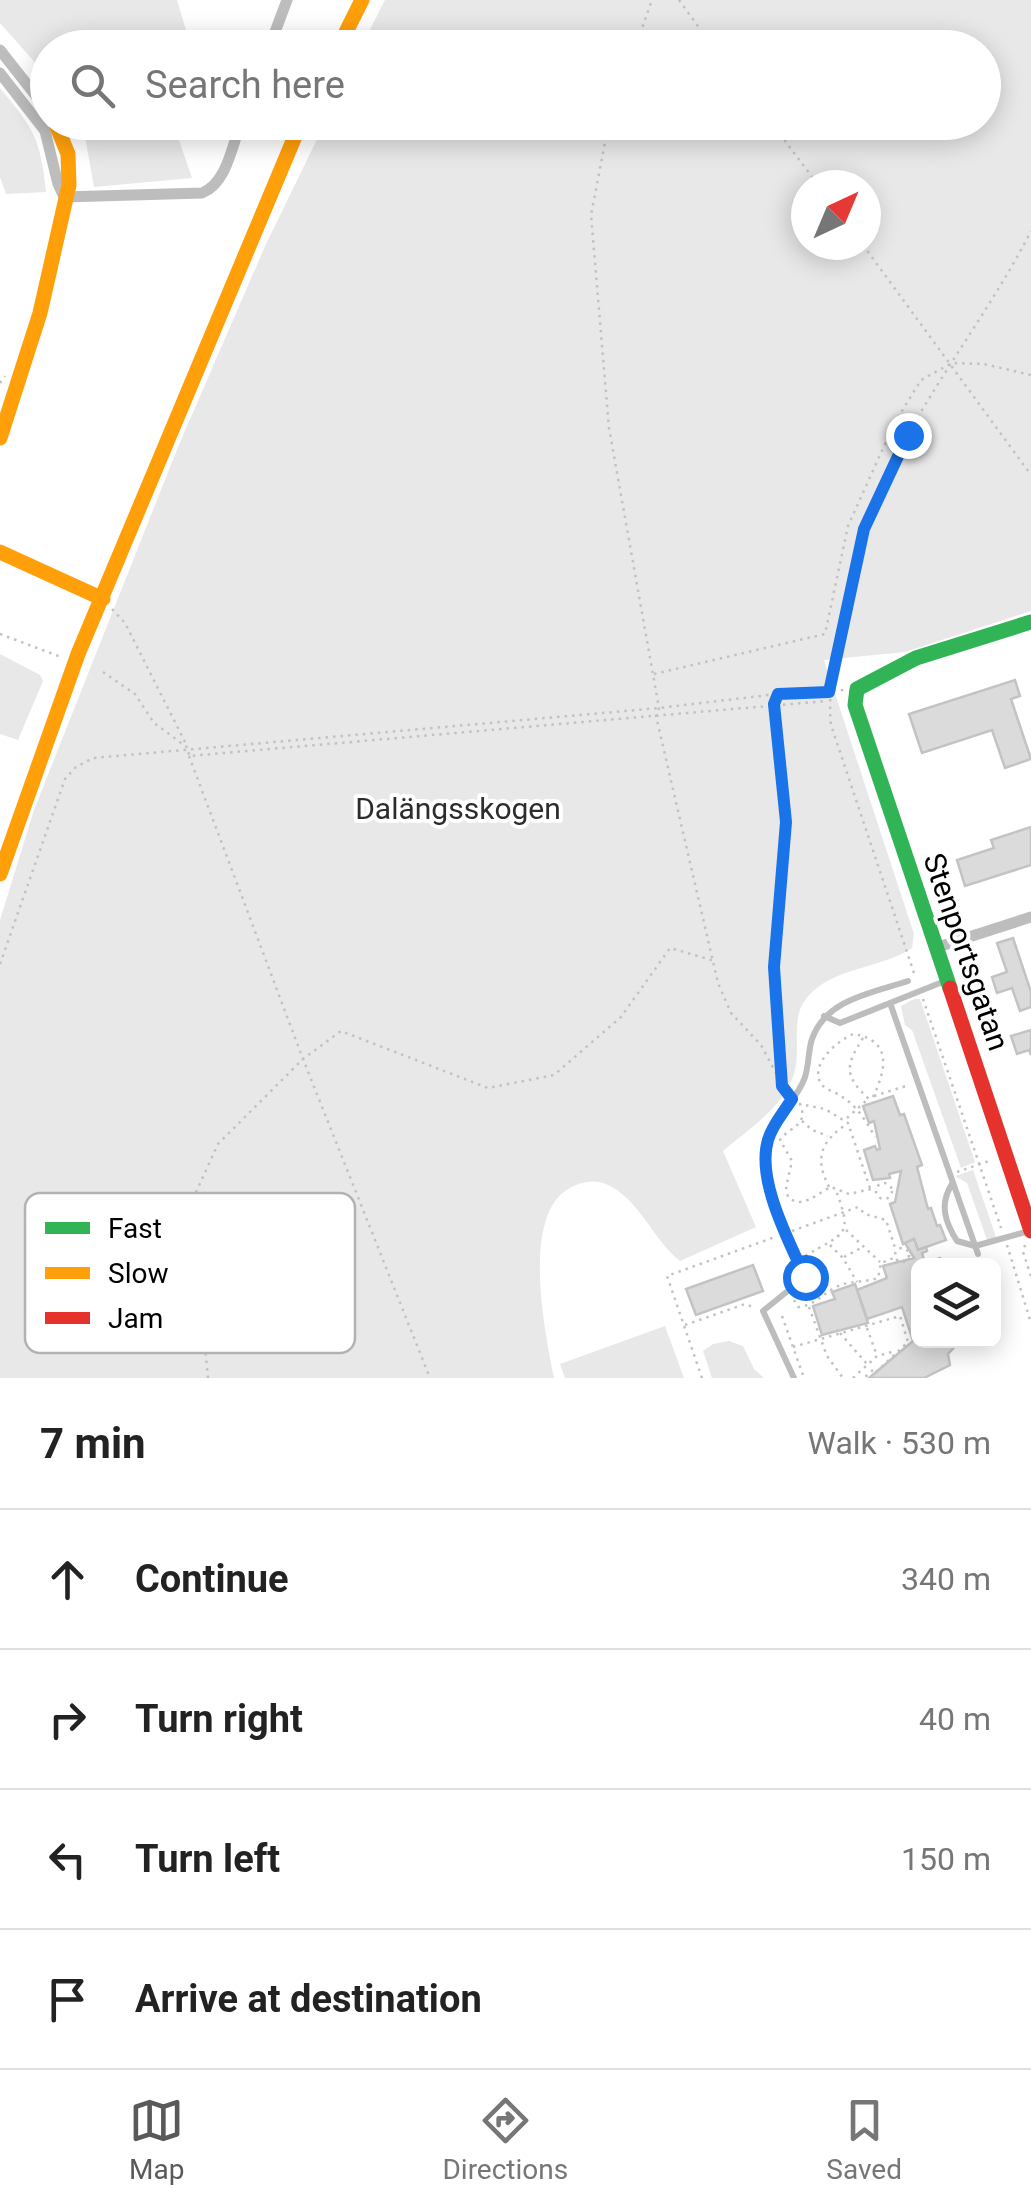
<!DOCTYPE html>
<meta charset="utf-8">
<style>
body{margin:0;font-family:Roboto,sans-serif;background:#f6f6f6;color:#222}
.controls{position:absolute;right:30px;bottom:30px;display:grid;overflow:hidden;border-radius:15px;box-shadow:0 5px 25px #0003}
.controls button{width:90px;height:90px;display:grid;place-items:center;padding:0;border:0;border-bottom:2px solid #e0e0e0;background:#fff;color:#222;font:50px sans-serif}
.compass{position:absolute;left:791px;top:170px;width:90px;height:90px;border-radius:50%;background:#fff;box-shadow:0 5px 25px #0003;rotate:44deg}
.stop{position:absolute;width:30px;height:30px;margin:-22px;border:8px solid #1a73e8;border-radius:50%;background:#fff}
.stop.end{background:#1a73e8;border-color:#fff;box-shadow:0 2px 10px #0008}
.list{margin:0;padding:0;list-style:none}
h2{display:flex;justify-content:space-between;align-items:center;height:130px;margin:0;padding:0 40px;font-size:42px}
h2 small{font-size:32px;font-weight:400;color:#767676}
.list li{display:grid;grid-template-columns:65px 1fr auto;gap:30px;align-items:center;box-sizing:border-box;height:140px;padding:0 40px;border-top:2px solid #e0e0e0}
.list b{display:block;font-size:38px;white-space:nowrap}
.list em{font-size:32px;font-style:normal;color:#767676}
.icon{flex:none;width:55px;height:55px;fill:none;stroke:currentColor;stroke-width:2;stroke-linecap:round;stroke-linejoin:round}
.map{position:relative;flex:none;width:1031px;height:1378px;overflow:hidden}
.search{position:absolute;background:#fff;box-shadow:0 5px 25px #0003;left:30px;right:30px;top:30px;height:110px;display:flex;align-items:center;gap:25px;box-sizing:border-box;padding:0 35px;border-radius:55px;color:#767676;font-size:38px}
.sheet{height:690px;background:#fff}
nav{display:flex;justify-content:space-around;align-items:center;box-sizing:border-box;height:140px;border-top:2px solid #e0e0e0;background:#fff;font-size:28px;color:#767676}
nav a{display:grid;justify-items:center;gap:5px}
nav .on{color:#595959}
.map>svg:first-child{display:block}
</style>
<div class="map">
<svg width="1031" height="1378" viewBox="0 0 1031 1378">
<rect width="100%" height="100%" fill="#fff"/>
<g fill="#e8e8e8" fill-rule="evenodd">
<polygon points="0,0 177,0 191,47 48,48 47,76 0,23"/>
<path d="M385 0H1031V611L905 652 824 660 914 934 912 948C879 970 826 967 803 1003 793 1020 799 1046 796 1064 791 1103 750 1128 723 1151L756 1227 680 1261C652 1239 639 1198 606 1184 595 1180 586 1181 576 1185 518 1206 545 1332 554 1378H0V920L34 810 178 447 266 244 325 123 984 122V48L361 47ZM806 185H866V245H806Z"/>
<path d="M0 88C34 129 40 138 46 192L6 194 0 177Z"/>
<polygon points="78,123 173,123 192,178 94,187 84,131"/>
<polygon points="0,654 40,675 43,681 18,740 0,734"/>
<polygon points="914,999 920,999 975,1162 961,1168 912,1030 905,1025 901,1006"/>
<polygon points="973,1170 996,1237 987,1240 967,1183 955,1176"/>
<polygon points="665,1326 684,1378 565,1378 560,1364"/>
<polygon points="729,1341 743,1346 754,1369 764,1378 712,1378 703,1351 713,1344"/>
</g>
<g fill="#dbdbdb" stroke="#c3c3c3" stroke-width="2.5">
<polygon points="1015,680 1020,696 1011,699 1031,759 1005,768 992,730 922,753 909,714"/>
<polygon points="1031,827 1031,865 965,886 957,860 994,848 991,840"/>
<polygon points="1013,938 1031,992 1031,1007 1020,1011 1012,988 997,993 992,977 1007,972 997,943"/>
<polygon points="1031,1030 1031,1055 1029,1050 1017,1054 1011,1036"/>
<polygon points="893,1096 900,1115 904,1114 922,1165 917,1167 928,1209 931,1208 937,1226 940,1225 946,1240 918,1250 914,1239 903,1244 890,1204 895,1202 901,1171 889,1174 890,1178 873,1180 864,1150 875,1146 877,1150 880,1149 874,1121 869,1123 863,1106"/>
<polygon points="914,1239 918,1250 926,1247 927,1251 922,1253 925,1263 940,1258 942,1266 918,1266 918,1340 961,1340 948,1354 950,1365 924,1378 869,1378 913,1341 902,1307 867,1319 857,1290 887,1278 883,1266 914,1258 905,1243"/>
<polygon points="753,1265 763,1291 696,1315 686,1289"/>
<polygon points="855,1284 868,1323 822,1335 813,1306 835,1299 832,1292"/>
</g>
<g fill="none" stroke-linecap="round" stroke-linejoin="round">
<g stroke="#c2c2c2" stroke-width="2.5" stroke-dasharray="2.5 5" stroke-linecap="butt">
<polyline points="679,0 714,48"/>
<polyline points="635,48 652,0"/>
<polyline points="609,122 591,215 609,428 659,708 656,716 718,983 731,1013 761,1045 785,1090"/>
<polyline points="771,122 818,185"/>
<polyline points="863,245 1031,475"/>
<polyline points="0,383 5,376"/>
<polyline points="112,609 125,623 187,746"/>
<polyline points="0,634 61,657"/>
<polyline points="103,672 135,694 154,723 188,748 189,756 826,701"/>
<polyline points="654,674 825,634 848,526 894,424 921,380 952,363 984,364 1031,375"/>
<polyline points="777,695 774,705 777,747 787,821 774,967 781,1080"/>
<polyline points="189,756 303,1059 430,1378"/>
<polyline points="0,964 65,779 76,767 93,758 659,708 777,694 845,690"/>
<path d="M914 973 831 725C827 684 837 644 846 605 855 567 863 530 878 495 918 401 985 321 1031 231"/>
<polyline points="923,999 1001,1228"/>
<path d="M863 1038C845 1066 844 1076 869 1099"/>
<polyline points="874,1096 906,1086"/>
<path d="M873 1097C886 1070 893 1040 853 1034 838 1041 811 1062 820 1082 823 1089 833 1091 839 1095 856 1104 866 1121 875 1137"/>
<polyline points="847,1118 867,1100"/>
<polyline points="802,1121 812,1130 828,1136"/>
<polyline points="957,1172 992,1160"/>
<circle cx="884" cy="1191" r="8"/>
<path d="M829 1187C814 1158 821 1141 847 1124"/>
<path d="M870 1188 848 1123 825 1109 800 1104C809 1126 790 1126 780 1140L792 1161 786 1187 788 1197C802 1210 816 1194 831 1187L849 1194 876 1188"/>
<polyline points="846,1230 880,1262"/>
<polyline points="792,1231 858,1207 865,1214 886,1220 896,1251"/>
<polyline points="830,1245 843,1258 857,1282"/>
<polyline points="1007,1245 1031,1323"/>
<polyline points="1025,1245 1023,1252 1031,1276"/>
<circle cx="902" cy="1255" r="7"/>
<path d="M805 1256C845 1232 854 1237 835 1188"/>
<polyline points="844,1257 863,1247"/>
<polyline points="813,1277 831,1287"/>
<path d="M794 1300 798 1307C816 1305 822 1294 836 1287 850 1280 864 1283 878 1278L881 1263 896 1257"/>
<polyline points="809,1307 827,1356 843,1378"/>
<polyline points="782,1316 804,1378"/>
<polyline points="685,1325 745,1304 753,1307"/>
<polyline points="867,1328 876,1353"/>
<polyline points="840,1333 867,1364"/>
<polyline points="793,1347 900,1316 908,1342 876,1372 874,1369 864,1378"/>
<polyline points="208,1378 191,1203 218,1144 303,1059 341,1031 488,1088 554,1075 621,1017 670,948 715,961"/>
<polyline points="702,1378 667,1276 775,1237"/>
<polyline points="853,1378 877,1356 896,1351"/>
</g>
<g stroke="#bdbdbd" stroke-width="6">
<polyline points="890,1003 978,1254"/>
<polyline points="824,1016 840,1023 945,981"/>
<path d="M952 1184C939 1204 945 1222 957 1241L975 1246 1029 1231"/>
<path d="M794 1378 763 1311 805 1277C788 1239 751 1170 772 1130 781 1111 799 1096 805 1077 809 1065 808 1051 812 1039 826 999 872 993 908 981"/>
</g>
<g stroke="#bdbdbd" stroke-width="11">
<polyline points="269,48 287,0"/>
<polyline points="0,50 48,111"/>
<path d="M0 73 45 131 58 184 64 197 202 193C227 183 232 146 241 122"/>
<polyline points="935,948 1031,917"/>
</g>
<polyline stroke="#30b455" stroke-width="15" points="950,988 855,705 857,689 916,658 1031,622"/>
<g stroke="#ff9f0a" stroke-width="15">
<polyline points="338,48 362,0"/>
<polyline points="0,438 40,313 69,185 68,154 55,122"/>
<polyline points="0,552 103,599"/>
<polyline points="0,874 78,654 301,122"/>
</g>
<polyline stroke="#e5322d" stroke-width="15" points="950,988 1031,1231"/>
</g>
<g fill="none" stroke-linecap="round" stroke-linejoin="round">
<path stroke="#1a73e8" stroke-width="12" d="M805 1277C789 1241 756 1180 768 1140 772 1125 784 1112 792 1099L782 1086 774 967 786 822 774 704 778 694 829 692 864 529 908 435"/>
</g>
<g text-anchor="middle" stroke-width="8" stroke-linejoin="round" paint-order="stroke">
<g font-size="30" fill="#2c2c2c" stroke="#fff">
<text x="458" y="819">Dalängsskogen</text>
</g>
<g font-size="30" fill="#000" stroke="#fff">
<text transform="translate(966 952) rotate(71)" y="10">Stenportsgatan</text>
</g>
</g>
<rect x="25" y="1193" width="330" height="160" rx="15" fill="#fff" stroke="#b2b2b2" stroke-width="2.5"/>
<rect x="45" y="1222" width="45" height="12" fill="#30b455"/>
<rect x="45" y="1267" width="45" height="12" fill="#ff9f0a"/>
<rect x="45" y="1312" width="45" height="12" fill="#e5322d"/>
<g font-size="28" fill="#000">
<text x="108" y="1238">Fast</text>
<text x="108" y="1283">Slow</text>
<text x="108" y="1328">Jam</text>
</g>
</svg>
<div class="controls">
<button><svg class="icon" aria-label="layers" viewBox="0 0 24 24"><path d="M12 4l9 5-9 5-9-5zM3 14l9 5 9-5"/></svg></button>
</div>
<svg class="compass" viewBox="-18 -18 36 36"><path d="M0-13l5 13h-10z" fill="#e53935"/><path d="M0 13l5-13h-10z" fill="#767676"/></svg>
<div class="stop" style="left:805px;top:1277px"></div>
<div class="stop end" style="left:908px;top:435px"></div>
<div class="search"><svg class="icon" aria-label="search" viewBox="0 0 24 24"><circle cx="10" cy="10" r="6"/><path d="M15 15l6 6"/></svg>Search here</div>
</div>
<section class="sheet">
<h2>7 min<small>Walk · 530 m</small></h2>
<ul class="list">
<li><svg class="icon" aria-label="ahead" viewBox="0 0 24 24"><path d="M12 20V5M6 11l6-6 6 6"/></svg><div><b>Continue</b></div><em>340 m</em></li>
<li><svg class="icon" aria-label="right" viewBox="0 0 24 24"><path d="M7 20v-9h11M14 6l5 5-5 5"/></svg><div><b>Turn right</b></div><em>40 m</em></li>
<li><svg class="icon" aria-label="left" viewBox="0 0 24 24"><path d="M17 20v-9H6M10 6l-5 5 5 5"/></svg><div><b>Turn left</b></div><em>150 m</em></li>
<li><svg class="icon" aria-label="arrive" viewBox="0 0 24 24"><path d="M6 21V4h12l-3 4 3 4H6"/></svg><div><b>Arrive at destination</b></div></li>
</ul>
</section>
<nav>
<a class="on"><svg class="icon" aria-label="map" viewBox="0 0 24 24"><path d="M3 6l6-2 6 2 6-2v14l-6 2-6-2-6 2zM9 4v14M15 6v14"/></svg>Map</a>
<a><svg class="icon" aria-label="directions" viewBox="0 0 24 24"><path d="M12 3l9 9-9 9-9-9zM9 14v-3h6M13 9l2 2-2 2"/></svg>Directions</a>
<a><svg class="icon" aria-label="saved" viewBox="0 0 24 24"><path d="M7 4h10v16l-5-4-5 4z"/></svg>Saved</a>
</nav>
